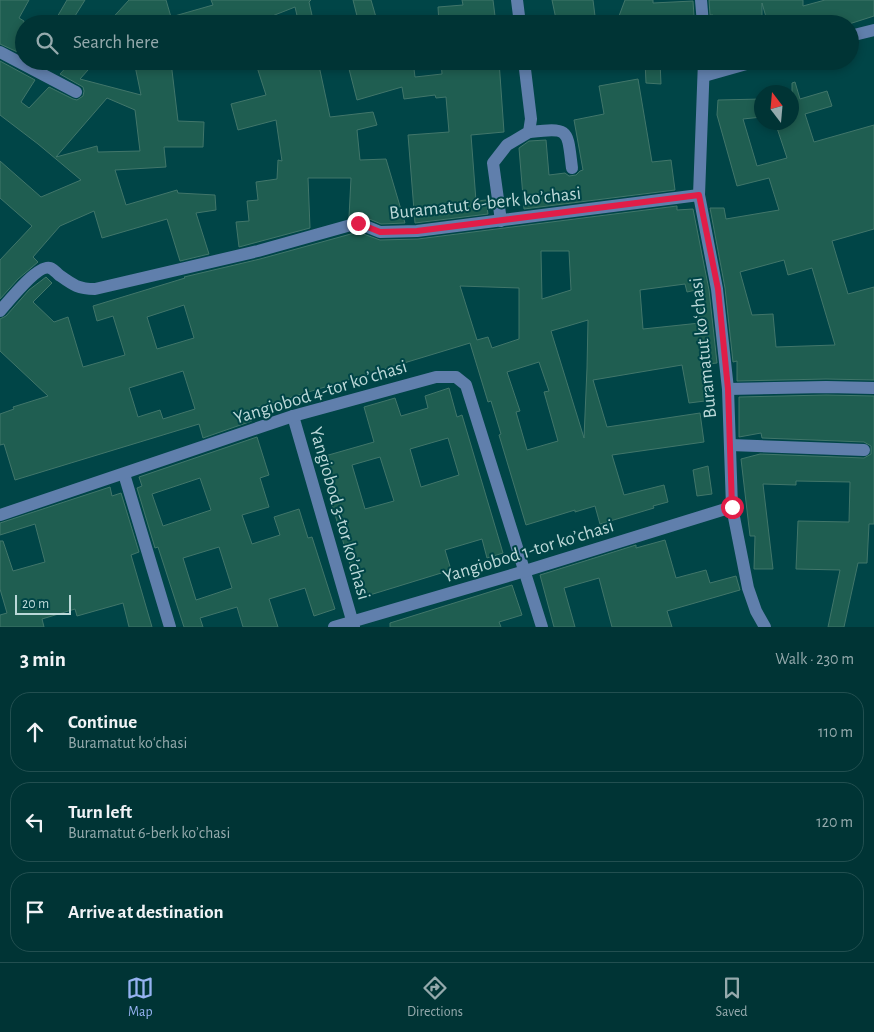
<!DOCTYPE html>
<meta charset="utf-8">
<style>
body{margin:0;font-family:"Alegreya Sans",sans-serif;background:#0a3c3d;color:#f1f3f6}
.compass{position:absolute;left:754px;top:85px;width:45px;height:45px;border-radius:50%;background:#003435;box-shadow:0 2px 8px #0003;rotate:344deg}
.scale{position:absolute;left:15px;bottom:12px;width:56px;box-sizing:border-box;padding-left:5px;border:2px solid #bbd8d8;border-top:0;font-size:14px;line-height:18px;white-space:nowrap;color:#bbd8d8;-webkit-text-stroke:4px #004547;paint-order:stroke}
.stop{position:absolute;width:15px;height:15px;margin:-11px;border:4px solid #e11d48;border-radius:50%;background:#fff}
.stop.end{background:#e11d48;border-color:#fff;box-shadow:0 1px 5px #0008}
.list{margin:0;padding:0;list-style:none}
h2{display:flex;justify-content:space-between;align-items:center;height:65px;margin:0;padding:0 20px;font-size:21px}
h2 small{font-size:16px;font-weight:400;color:#95aaad}
.list li{display:grid;grid-template-columns:32px 1fr auto;gap:15px;align-items:center;box-sizing:border-box;height:80px;margin:0 10px 10px;padding:0 10px;border:1px solid #224f50;border-radius:20px}
.list b{display:block;font-size:19px;white-space:nowrap}
.list p{margin:0;font-size:16px;white-space:nowrap;color:#95aaad}
.list em{font-size:16px;font-style:normal;color:#95aaad}
.icon{flex:none;width:28px;height:28px;fill:none;stroke:currentColor;stroke-width:2;stroke-linecap:round;stroke-linejoin:round}
.map{position:relative;flex:none;width:874px;height:627px;overflow:hidden}
.search{position:absolute;background:#003435;box-shadow:0 2px 8px #0003;left:15px;right:15px;top:15px;height:55px;display:flex;align-items:center;gap:12px;box-sizing:border-box;padding:0 18px;border-radius:28px;color:#95aaad;font-size:19px}
.sheet{height:335px;background:#003435}
nav{display:flex;justify-content:space-around;align-items:center;box-sizing:border-box;height:70px;border-top:1px solid #224f50;background:#003435;font-size:14px;color:#95aaad}
nav a{display:grid;justify-items:center;gap:2px}
nav .on{color:#95b2f1}
.map>svg:first-child{display:block}
</style>
<div class="map">
<svg width="874" height="627" viewBox="0 0 874 627">
<rect width="100%" height="100%" fill="#004547"/>
<g fill="#1f5e51" stroke="#41766a" fill-rule="evenodd">
<polygon points="0,0 29,0 19,18 24,21 24,55 0,44"/>
<polygon points="67,0 85,0 70,24 53,24"/>
<polygon points="129,0 166,0 171,17 213,5 211,0 311,0 309,2 314,24 299,24 295,7 252,24 107,24"/>
<polygon points="353,0 371,0 378,24 359,24"/>
<polygon points="462,0 493,0 496,24 439,24 438,7 463,5"/>
<polygon points="552,0 593,0 596,24 557,24"/>
<polygon points="625,0 653,0 653,3 693,1 694,16 641,19 641,24 616,24"/>
<polygon points="709,0 803,0 803,6 825,0 874,0 874,16 849,24 768,24 762,3 762,24 713,24 713,15 710,15"/>
<path d="M0 61 35 80 21 102 29 108 49 87 73 99 77 100 83 96 84 91 83 87 60 74 72 61H96L80 79 141 95 134 61H154L155 65 171 62 178 121 204 122 203 147H164L166 167 115 170 126 205 177 190 178 193 215 195 216 210 196 213 209 254 180 261 167 219 102 238 94 211 60 226 33 257 38 262 18 279 0 299V260L32 226 0 198V161L41 197 81 180 38 144 0 115ZM107 98 135 110 140 151 98 152 97 146 56 157Z"/>
<polygon points="255,61 318,61 330,117 373,112 377,125 357,130 360,160 386,159 405,223 381,224 360,215 349,217 351,178 308,178 310,228 239,247 236,222 249,221 247,201 258,200 256,182 277,179 278,160 282,161 276,120 238,130 231,104 266,95"/>
<polygon points="377,61 413,61 415,77 442,74 441,61 499,61 504,132 471,135 476,201 486,200 488,214 415,223 408,135 449,132 446,97 436,98 435,95 404,99 402,87 357,100 349,69"/>
<polygon points="645,61 660,61 661,84 646,83"/>
<polygon points="638,79 652,162 671,160 675,190 524,209 519,148 529,141 546,140 549,175 565,173 569,176 576,175 580,171 583,170 574,120 604,114 599,86"/>
<path d="M795 82 800 99 827 91 832 106 805 114 814 142 874 125V229L832 241 848 294 874 287V380L826 379 737 381V361L733 362 725 288 710 208H724L726 219 779 210 769 178 737 186 717 115 718 100 762 99V117L743 119 757 166 787 158 775 122H792V83ZM784 260 788 275 812 268 835 345 776 347 773 314 752 315 740 272Z"/>
<path d="M677 206V210L693 209 709 290 717 363 707 364 713 400 689 403 682 365 593 380 607 427 700 413 704 442 612 455 624 495 664 485 668 502 653 506 654 508 600 524 595 506 575 512V510L526 525 499 435 501 434 491 401 488 402 470 343 249 410 252 421 203 438 199 424 15 480 4 444 0 445V414L14 409 13 407 48 396 0 351V319L6 316 29 290 46 277 52 283 33 302 54 322 68 317 83 367 125 355 113 316 97 321 93 306 185 278 184 277 260 259 358 232 380 240 418 239ZM541 251H569L571 290 542 299ZM685 284 687 292 696 290 700 323 643 329 640 290ZM460 286 519 288V339L492 348 488 337 477 340ZM184 305 194 338 157 349 147 317ZM588 320 587 368 584 438 551 331ZM539 362 549 391 544 392 558 441 527 450 516 412 520 411 507 372ZM183 371 195 409 163 419 160 410 138 417 129 388Z"/>
<path d="M449 388 457 417 462 415 503 553 487 558 482 539 445 550 451 570 360 598 318 458 374 442 364 407 395 398 401 416 428 408 425 396ZM448 438 459 475 421 487 410 449ZM380 457 394 501 365 509 352 465Z"/>
<polygon points="826,395 874,396 874,524 869,524 867,563 858,563 844,627 828,627 840,570 796,569 798,521 849,522 850,482 796,481 796,485 763,484 773,569 754,569 755,536 750,536 741,459 760,454 864,458 871,454 871,446 864,442 762,438 761,433 739,437 739,397"/>
<path d="M257 437 269 475 260 478 269 507 242 515 252 544 280 535 274 517 299 509 308 538 312 537 335 609 314 616 305 588 269 599 278 627H243L237 607 200 618 203 627H184L158 547 155 548 137 488 142 486 139 477ZM200 478 211 510 163 526 152 494ZM219 547 232 588 196 600 183 558Z"/>
<polygon points="708,466 712,494 697,496 693,470"/>
<polygon points="110,487 112,496 121,493 139,552 131,555 152,627 129,627 123,603 77,616 75,609 42,619 44,627 0,627 0,615 7,613 0,589 0,541 3,541 13,571 45,562 35,524 0,535 0,523"/>
<polygon points="665,540 676,578 706,570 710,583 736,576 740,590 667,611 672,627 612,627 599,578 564,588 575,627 554,627 540,575 636,545 636,548"/>
<polygon points="512,585 522,615 499,622 501,627 390,627 390,623"/>
</g>
<g fill="none" stroke-linecap="round" stroke-linejoin="round">
<g stroke="#607fac" stroke-width="12">
<polyline points="517,0 520,24"/>
<polyline points="701,0 703,24"/>
<polyline points="850,36 874,30"/>
<polyline points="0,52 76,92"/>
<polyline points="704,61 699,195 717,289 728,389 732,507 748,588 756,611 765,627"/>
<polyline points="704,76 757,61"/>
<path d="M529 132C570 128 567 128 572 168"/>
<polyline points="501,221 493,163 507,145 529,132 531,119 524,61"/>
<path d="M0 311C8 302 38 264 50 268 53 269 57 273 59 275 73 285 78 289 95 289L258 251 358 223 380 232 417 231 699 195"/>
<polyline points="728,389 826,387 874,388"/>
<polyline points="293,416 354,627"/>
<polyline points="730,445 864,450"/>
<polyline points="124,474 170,627"/>
<polyline points="0,515 293,416 436,377 456,377 466,385 542,627"/>
<polyline points="334,627 525,571 732,507"/>
</g>
</g>
<g fill="none" stroke-linecap="round" stroke-linejoin="round">
<polyline stroke="#e11d48" stroke-width="6" points="358,223 380,232 417,231 699,195 718,289 728,389 732,507"/>
</g>
<g text-anchor="middle" stroke-width="4" stroke-linejoin="round" paint-order="stroke">
<g font-size="19" fill="#bbd8d8" stroke="#004547">
<text transform="translate(485 202) rotate(-6)" y="7">Buramatut 6-berk koʼchasi</text>
<text transform="translate(702 348) rotate(-96)" y="7">Buramatut koʻchasi</text>
<text transform="translate(320 391) rotate(-17)" y="7">Yangiobod 4-tor koʼchasi</text>
<text transform="translate(341 513) rotate(74)" y="7">Yangiobod 3-tor koʼchasi</text>
<text transform="translate(528 550) rotate(-17)" y="7">Yangiobod 1-tor koʼchasi</text>
</g>
</g>
</svg>
<svg class="compass" viewBox="-18 -18 36 36"><path d="M0-13l5 13h-10z" fill="#e53935"/><path d="M0 13l5-13h-10z" fill="#95aaad"/></svg>
<div class="scale">20 m</div>
<div class="stop" style="left:732px;top:507px"></div>
<div class="stop end" style="left:358px;top:223px"></div>
<div class="search"><svg class="icon" aria-label="search" viewBox="0 0 24 24"><circle cx="10" cy="10" r="6"/><path d="M15 15l6 6"/></svg>Search here</div>
</div>
<section class="sheet">
<h2>3 min<small>Walk · 230 m</small></h2>
<ul class="list">
<li><svg class="icon" aria-label="ahead" viewBox="0 0 24 24"><path d="M12 20V5M6 11l6-6 6 6"/></svg><div><b>Continue</b><p>Buramatut koʻchasi</p></div><em>110 m</em></li>
<li><svg class="icon" aria-label="left" viewBox="0 0 24 24"><path d="M17 20v-9H6M10 6l-5 5 5 5"/></svg><div><b>Turn left</b><p>Buramatut 6-berk koʼchasi</p></div><em>120 m</em></li>
<li><svg class="icon" aria-label="arrive" viewBox="0 0 24 24"><path d="M6 21V4h12l-3 4 3 4H6"/></svg><div><b>Arrive at destination</b></div></li>
</ul>
</section>
<nav>
<a class="on"><svg class="icon" aria-label="map" viewBox="0 0 24 24"><path d="M3 6l6-2 6 2 6-2v14l-6 2-6-2-6 2zM9 4v14M15 6v14"/></svg>Map</a>
<a><svg class="icon" aria-label="directions" viewBox="0 0 24 24"><path d="M12 3l9 9-9 9-9-9zM9 14v-3h6M13 9l2 2-2 2"/></svg>Directions</a>
<a><svg class="icon" aria-label="saved" viewBox="0 0 24 24"><path d="M7 4h10v16l-5-4-5 4z"/></svg>Saved</a>
</nav>
